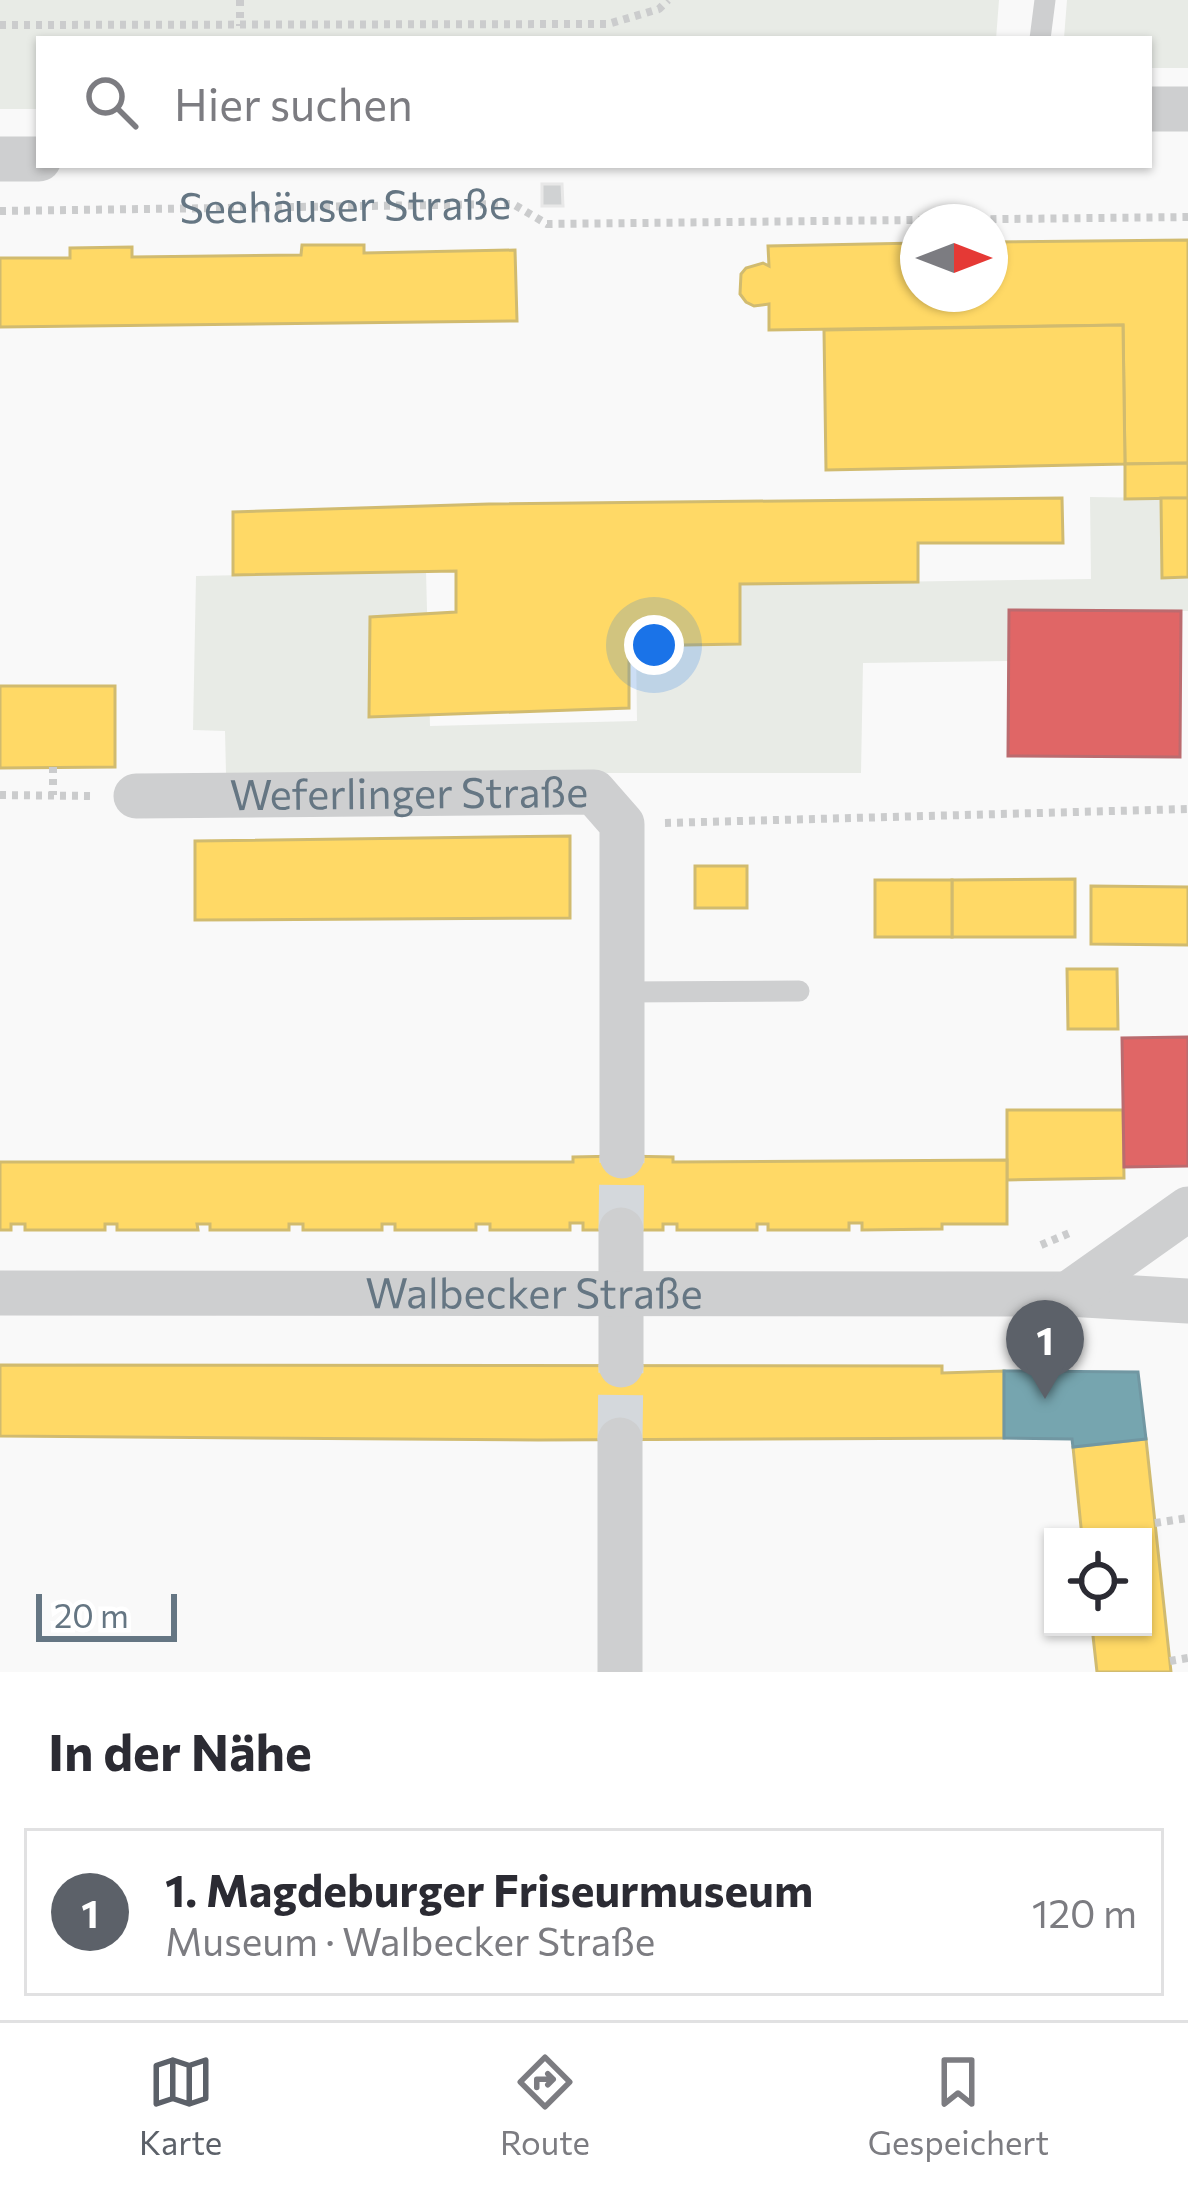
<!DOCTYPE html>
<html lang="de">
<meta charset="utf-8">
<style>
body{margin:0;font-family:Commissioner,sans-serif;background:#f2f2f3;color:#2b2b33}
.controls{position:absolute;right:36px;bottom:36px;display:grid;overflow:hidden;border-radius:0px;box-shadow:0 3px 9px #0004}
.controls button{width:108px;height:108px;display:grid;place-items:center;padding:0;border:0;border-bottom:3px solid #e1e1e2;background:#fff;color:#2b2b33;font:60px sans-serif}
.compass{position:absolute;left:900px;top:204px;width:108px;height:108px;border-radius:50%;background:#fff;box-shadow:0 3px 9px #0004;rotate:90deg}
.scale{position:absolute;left:36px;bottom:30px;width:141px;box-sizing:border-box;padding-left:12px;border:6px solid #657683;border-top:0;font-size:33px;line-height:42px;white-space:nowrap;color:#657683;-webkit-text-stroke:9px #fff;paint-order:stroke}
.you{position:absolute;left:654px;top:645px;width:42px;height:42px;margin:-30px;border:9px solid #fff;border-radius:50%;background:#1a73e8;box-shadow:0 0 0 18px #1a73e833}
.badge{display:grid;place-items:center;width:78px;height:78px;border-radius:50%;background:#5c6169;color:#fff;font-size:39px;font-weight:700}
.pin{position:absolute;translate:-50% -99px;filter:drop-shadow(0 3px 6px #0008)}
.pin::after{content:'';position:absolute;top:63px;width:42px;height:36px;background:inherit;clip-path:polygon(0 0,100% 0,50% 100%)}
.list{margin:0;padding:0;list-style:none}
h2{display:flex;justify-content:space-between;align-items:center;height:156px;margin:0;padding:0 48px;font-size:51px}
h2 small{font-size:39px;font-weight:400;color:#7c7c81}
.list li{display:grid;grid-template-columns:78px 1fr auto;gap:36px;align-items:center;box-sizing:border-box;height:168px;margin:0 24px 24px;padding:0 24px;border:3px solid #e1e1e2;border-radius:0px}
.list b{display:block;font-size:45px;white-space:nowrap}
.list p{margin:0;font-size:39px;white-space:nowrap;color:#7c7c81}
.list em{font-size:39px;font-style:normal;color:#7c7c81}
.icon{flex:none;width:66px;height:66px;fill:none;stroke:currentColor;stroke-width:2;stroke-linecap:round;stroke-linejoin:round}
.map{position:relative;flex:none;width:1188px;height:1672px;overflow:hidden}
.search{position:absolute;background:#fff;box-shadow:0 3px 9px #0004;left:36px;right:36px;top:36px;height:132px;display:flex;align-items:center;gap:30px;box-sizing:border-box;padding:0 42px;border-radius:0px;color:#7c7c81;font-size:45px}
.sheet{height:348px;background:#fff}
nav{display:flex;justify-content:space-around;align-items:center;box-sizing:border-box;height:168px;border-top:3px solid #e1e1e2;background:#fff;font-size:33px;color:#7c7c81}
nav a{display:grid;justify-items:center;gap:6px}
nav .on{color:#5c6169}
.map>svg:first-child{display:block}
</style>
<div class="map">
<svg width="1188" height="1672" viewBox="0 0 1188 1672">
<rect width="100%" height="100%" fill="#f9f9f9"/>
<g fill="#e8ebe6">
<polygon points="0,0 999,0 996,39 39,39 39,109 0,109"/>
<polygon points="1067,0 1188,0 1188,68 1149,68 1149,39 1064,38"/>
<polygon points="1090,497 1161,498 1162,577 1188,577 1188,611 1009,610 1008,661 863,663 861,773 226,773 225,731 193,730 196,576 426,571 430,726 637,721 636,647 740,644 740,584 1091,579"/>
</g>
<g fill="#ffd966" stroke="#d1bb6f" stroke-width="3">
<polygon points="1188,240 1188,463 1125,464 1123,325 769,330 769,304 754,306 746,302 740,294 741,274 746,268 763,263 769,266 768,246 918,243 918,294 990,294 990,242"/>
<polygon points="302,245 364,245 364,253 515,250 517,321 0,327 0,258 70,258 70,248 132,247 132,257 301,255"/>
<polygon points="1123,325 1125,464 826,470 824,330"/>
<polygon points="1188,463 1188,498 1125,499 1125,464"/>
<polygon points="1062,498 1063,543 918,543 918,582 740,584 740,644 629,646 629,708 369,717 370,617 456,612 456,571 233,575 233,512 489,504"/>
<polygon points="1161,498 1188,498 1188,577 1162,578"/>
<polygon points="0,686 115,686 115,767 0,768"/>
<polygon points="570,836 570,918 195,920 195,841"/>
<rect x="695" y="866" width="52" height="42"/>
<polygon points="1075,879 1075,937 952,937 952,880"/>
<rect x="875" y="880" width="77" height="57"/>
<polygon points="1091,886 1188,887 1188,945 1091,944"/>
<polygon points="1067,969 1117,969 1118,1029 1068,1029"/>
<polygon points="1007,1110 1123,1110 1124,1178 1007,1180"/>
<polygon points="622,1156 673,1157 673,1162 1007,1160 1007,1224 942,1224 942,1229 862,1230 862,1223 849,1223 849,1230 768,1230 768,1224 757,1224 757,1230 677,1230 677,1224 663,1224 663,1230 583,1230 583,1223 570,1223 570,1230 490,1230 490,1224 476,1224 476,1230 395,1230 395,1224 382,1224 382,1230 303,1230 303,1224 289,1224 289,1230 210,1230 210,1224 197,1224 198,1230 117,1230 117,1224 105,1224 105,1230 25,1230 25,1224 11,1224 11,1230 0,1230 0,1162 573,1162 573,1157"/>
<polygon points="0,1365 942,1366 942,1373 1004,1371 1004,1438 538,1440 0,1436"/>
<polygon points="1146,1439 1171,1672 1097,1672 1092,1627 1143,1627 1143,1537 1082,1537 1073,1447"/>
</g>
<g fill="#e06666" stroke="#bb6b6f" stroke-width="3">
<polygon points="1009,610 1181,611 1180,757 1008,756"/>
<polygon points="1188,1037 1188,1166 1124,1167 1122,1038"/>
</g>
<polygon fill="#76a5af" stroke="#7197a2" stroke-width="3" points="1004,1371 1138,1372 1146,1439 1073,1447 1072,1439 1004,1438"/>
<polygon fill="#d0d2d3" stroke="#e8e8e8" stroke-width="3" points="542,184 562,184 563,206 542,206"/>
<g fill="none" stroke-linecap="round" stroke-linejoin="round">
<g stroke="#d4d8dc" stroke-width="45" stroke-dasharray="45 22" stroke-linecap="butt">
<polyline points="621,1230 622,1156"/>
<polyline points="620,1440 621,1365"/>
</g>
<g stroke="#cbcccd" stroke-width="8" stroke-dasharray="6 6" stroke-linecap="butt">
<polyline points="240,0 240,26"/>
<polyline points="0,25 608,24 659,9 668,0"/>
<path id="s1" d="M0 211 513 204 547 224 1188 217"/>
<polyline points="53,767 53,795"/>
<polyline points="0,795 92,796"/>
<polyline points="665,823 1188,809"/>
<polyline points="1041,1245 1072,1232"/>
<polyline points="1155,1523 1188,1518"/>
<polyline points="1170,1661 1188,1658"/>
</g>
<g stroke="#cecfd0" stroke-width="21">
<polyline points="1040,39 1045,0"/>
<polyline points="622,992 799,991"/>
</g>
<g stroke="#cecfd0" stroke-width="45">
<polyline points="1149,109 1188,109"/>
<polyline points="0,159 39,159"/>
<path id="s2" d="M136 796 594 792 622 824V1156"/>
<polyline points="621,1230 621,1365"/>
<path id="s3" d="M0 1293 1068 1294 1188 1301"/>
<polyline points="1068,1294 1188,1209"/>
<polyline points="620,1672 620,1440"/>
</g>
</g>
<g text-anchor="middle" stroke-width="12" stroke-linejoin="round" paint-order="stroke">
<g font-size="42" fill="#657683" stroke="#fff">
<text dy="15" stroke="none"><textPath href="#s1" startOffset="345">Seehäuser Straße</textPath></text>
<text dy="15" stroke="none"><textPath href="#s2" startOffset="273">Weferlinger Straße</textPath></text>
<text dy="15" stroke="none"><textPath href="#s3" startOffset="534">Walbecker Straße</textPath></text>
</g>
</g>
</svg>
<div class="controls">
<button><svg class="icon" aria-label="locate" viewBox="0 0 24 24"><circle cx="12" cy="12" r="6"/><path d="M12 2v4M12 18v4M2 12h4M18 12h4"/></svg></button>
</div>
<svg class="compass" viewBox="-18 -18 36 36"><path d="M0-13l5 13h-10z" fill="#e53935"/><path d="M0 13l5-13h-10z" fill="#7c7c81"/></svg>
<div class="scale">20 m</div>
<div class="you"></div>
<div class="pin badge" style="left:1045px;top:1399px">1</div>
<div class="search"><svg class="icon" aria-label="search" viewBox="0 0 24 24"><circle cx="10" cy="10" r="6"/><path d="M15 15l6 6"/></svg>Hier suchen</div>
</div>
<section class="sheet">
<h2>In der Nähe<small></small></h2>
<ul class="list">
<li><span class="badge">1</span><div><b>1. Magdeburger Friseurmuseum</b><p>Museum · Walbecker Straße</p></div><em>120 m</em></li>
</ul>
</section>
<nav>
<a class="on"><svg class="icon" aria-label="map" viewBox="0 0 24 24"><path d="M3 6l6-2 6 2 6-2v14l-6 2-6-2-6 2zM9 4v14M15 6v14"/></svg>Karte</a>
<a><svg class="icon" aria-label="directions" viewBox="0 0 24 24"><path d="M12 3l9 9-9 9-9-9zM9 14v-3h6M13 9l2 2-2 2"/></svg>Route</a>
<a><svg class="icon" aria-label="saved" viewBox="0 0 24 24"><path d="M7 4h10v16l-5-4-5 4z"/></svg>Gespeichert</a>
</nav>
